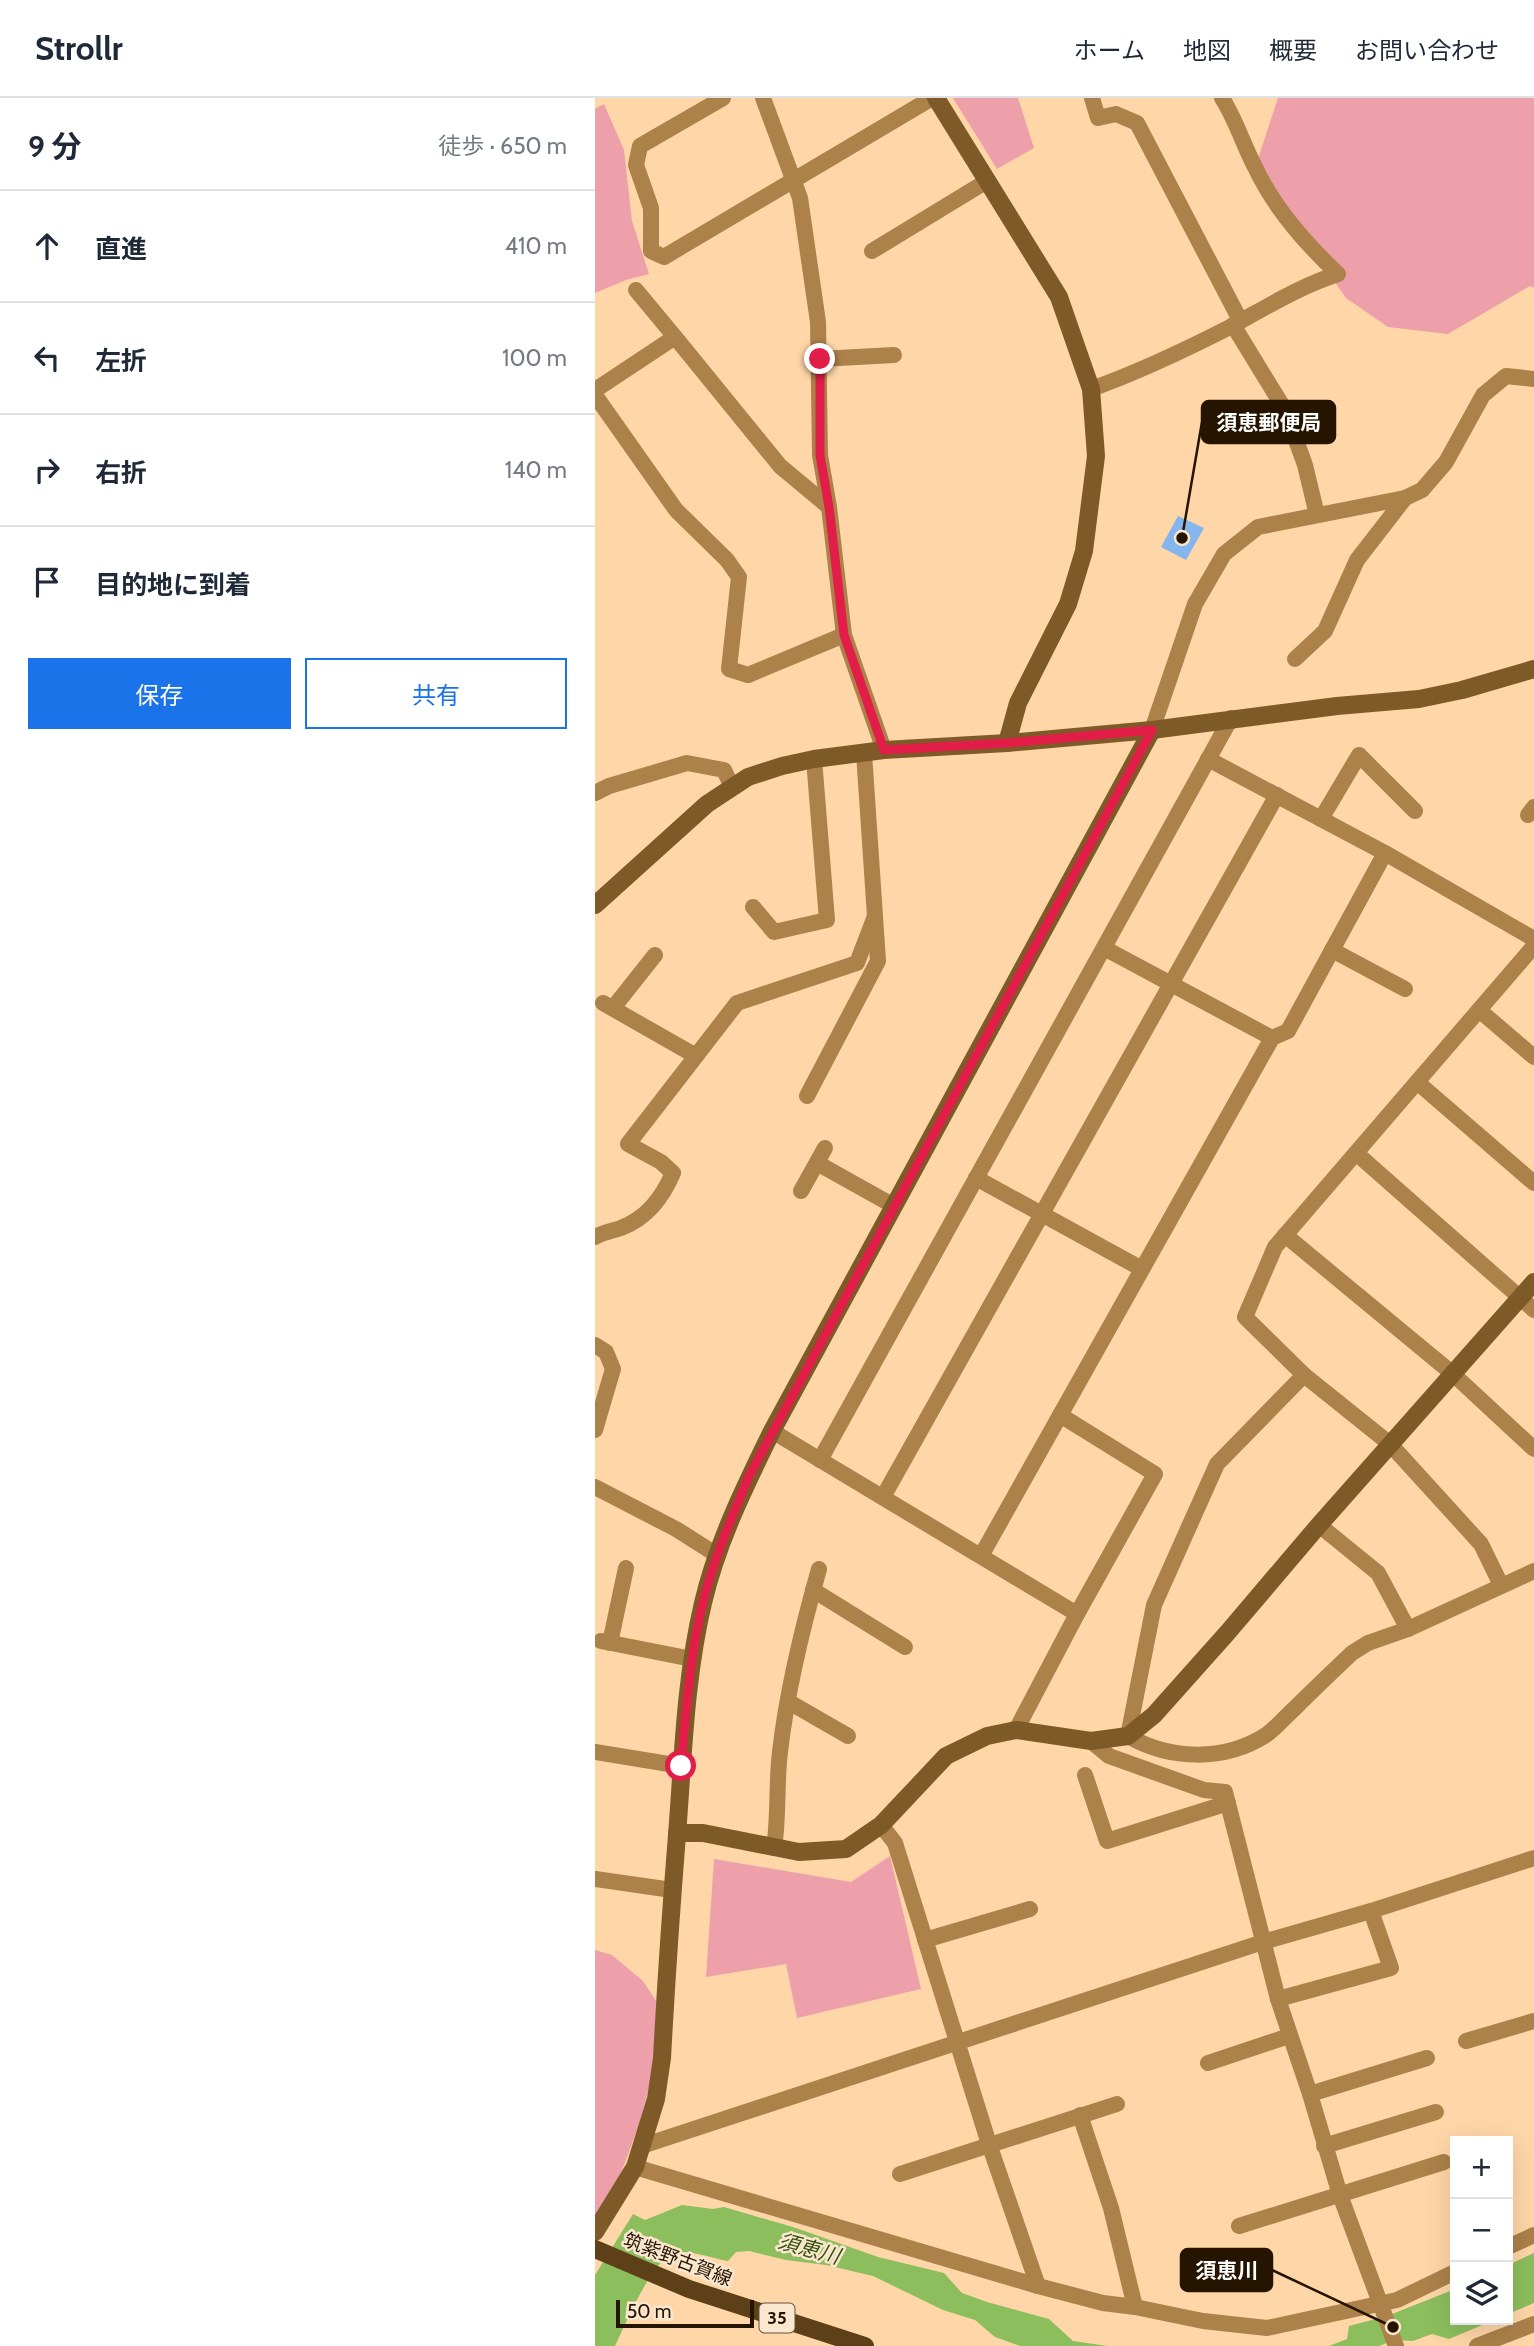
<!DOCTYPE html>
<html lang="ja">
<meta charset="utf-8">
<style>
body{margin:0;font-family:Cabin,"Noto Sans JP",sans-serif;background:#f6f6f7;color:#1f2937}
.controls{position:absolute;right:21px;bottom:21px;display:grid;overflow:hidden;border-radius:0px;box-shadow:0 7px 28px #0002}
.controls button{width:63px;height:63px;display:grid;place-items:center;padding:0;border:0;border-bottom:2px solid #e0e1e3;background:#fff;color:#1f2937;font:35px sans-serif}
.scale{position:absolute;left:21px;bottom:18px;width:138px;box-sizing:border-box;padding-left:7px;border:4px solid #251400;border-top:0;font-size:19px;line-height:24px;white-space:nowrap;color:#251400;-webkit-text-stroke:5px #fbe7d0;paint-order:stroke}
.stop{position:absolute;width:21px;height:21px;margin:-16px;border:5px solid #e11d48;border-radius:50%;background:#fff}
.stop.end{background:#e11d48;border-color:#fff;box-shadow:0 2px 7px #0008}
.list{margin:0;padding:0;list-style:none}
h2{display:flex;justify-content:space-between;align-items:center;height:91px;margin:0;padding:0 28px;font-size:30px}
h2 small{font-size:23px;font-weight:400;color:#747a83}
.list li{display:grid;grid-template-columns:46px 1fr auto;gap:21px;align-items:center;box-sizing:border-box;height:112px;padding:0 28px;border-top:2px solid #e0e1e3}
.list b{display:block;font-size:26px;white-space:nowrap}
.list em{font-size:23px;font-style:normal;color:#747a83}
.actions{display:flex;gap:14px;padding:21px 28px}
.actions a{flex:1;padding:16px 0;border:2px solid #1a73e8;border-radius:0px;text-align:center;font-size:24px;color:#1a73e8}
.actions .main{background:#1a73e8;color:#fff}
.icon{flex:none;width:38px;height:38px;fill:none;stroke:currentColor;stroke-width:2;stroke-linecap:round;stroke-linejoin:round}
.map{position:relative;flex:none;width:939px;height:2248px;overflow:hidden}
header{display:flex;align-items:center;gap:42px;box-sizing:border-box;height:98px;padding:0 35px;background:#fff;border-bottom:2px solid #e0e1e3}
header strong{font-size:33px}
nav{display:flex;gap:38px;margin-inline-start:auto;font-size:24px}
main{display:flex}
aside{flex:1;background:#fff}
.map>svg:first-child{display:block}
</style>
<header>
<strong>Strollr</strong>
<nav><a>ホーム</a><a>地図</a><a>概要</a><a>お問い合わせ</a></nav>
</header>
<main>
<aside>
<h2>9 分<small>徒歩 · 650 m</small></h2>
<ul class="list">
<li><svg class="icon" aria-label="ahead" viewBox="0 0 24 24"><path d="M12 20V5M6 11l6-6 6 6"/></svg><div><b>直進</b></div><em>410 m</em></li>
<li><svg class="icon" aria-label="left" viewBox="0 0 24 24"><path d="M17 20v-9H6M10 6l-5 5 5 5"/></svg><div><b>左折</b></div><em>100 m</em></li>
<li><svg class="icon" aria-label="right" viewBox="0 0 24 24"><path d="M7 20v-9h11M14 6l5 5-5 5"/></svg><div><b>右折</b></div><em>140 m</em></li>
<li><svg class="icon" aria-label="arrive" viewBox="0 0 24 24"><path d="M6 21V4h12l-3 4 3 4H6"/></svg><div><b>目的地に到着</b></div></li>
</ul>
<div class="actions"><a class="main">保存</a><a>共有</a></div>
</aside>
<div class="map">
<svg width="939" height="2248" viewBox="0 0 939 2248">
<rect width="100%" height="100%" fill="#fed6a7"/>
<g fill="#eda0a9">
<polygon points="358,0 423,0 439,50 402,71"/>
<polygon points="683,0 939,0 939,190 935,188 853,236 793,229 751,200 660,70"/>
<polygon points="9,6 29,52 37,123 54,176 31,182 0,195 0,11"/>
<polygon points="295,1758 326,1891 202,1920 191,1866 111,1879 119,1761 256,1784"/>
<polygon points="0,1852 17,1857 48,1883 62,1904 60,1968 44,2027 16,2102 0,2124"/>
</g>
<g fill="#8cbe5d">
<path d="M87 2107 118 2111 129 2109 201 2130 283 2159 349 2175 367 2195 392 2204 454 2221 478 2243 513 2248H425L400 2239 380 2222 348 2212 278 2178 231 2167 191 2162 154 2153 141 2154 133 2163C117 2160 99 2153 83 2154 59 2155 30 2228 20 2248H0V2177L38 2116 50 2122Z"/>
<polygon points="939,2155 939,2205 913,2216 913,2167"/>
<polygon points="860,2191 860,2222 899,2222 854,2241 837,2236 818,2243 800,2242 784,2248 734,2248 752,2241 754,2228 792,2218"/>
</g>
<polygon fill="#84b5ec" points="583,418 609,430 591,462 566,449"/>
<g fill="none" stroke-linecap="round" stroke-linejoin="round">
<g stroke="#ac814a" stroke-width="16">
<polyline points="128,0 45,48 41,67 56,110 56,153 69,159 337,0"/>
<polyline points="168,0 205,100 223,224 225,357 234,409 249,537 289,652"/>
<polyline points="497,0 503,20 521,16 542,25 645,222"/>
<polyline points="277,153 392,83"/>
<polyline points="41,192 80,239"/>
<polyline points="638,227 690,312 710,367 722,417"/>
<polyline points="225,261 299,257"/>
<path d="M496 291C544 274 590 252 635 229 670 210 705 188 743 176 710 145 679 110 660 69 648 46 641 22 627 0"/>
<polyline points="0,292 80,239 185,368 234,409"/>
<polyline points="0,297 81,412 132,462 144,479 134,571 153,577 249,537"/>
<polyline points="700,561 730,533 762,462 810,400"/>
<polyline points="557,632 600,506 629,456 663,429 810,400 827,392 851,364 888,297 911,278 939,281"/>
<polyline points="613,661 790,755 939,841"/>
<polyline points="0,695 14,688 92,665 129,672 137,689"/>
<polyline points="933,717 939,709"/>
<polyline points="726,721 764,657 820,713"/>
<polyline points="158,809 179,834 232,822 219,661"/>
<polyline points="509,850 677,940"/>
<polyline points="737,852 810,891"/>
<polyline points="8,905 101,958"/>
<polyline points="18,910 60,857"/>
<polyline points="884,912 939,959"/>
<polyline points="822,984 939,1085"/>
<polyline points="212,998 283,863 269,655"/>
<polyline points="761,1055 939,1212"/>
<polyline points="222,1065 299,1108"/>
<polyline points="381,1080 547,1171"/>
<polyline points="206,1093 230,1050"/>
<polyline points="690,1137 858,1276 939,1351"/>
<path d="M0 1139C8 1134 17 1133 26 1130 52 1120 67 1100 78 1075L66 1064 33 1046 142 905 262 865 280 818"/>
<polyline points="0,1247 11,1254 18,1271 0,1332"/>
<path d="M709 1277 622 1366 559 1507 533 1638C575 1662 629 1664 671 1637 681 1630 690 1619 699 1611 718 1592 738 1573 757 1555L773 1545 813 1531 939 1473"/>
<polyline points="177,1333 482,1516"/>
<polyline points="225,1362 636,620"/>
<polyline points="0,1389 81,1431 122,1457"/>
<polyline points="288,1399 682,697"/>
<polyline points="724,1427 783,1475 813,1531"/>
<polyline points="386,1458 677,940 693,933 790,755"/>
<polyline points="906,1487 886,1446 795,1346 709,1277 650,1219 680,1149 939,848"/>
<polyline points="218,1492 310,1549"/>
<polyline points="6,1543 97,1561"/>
<polyline points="15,1545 31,1470"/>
<polyline points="194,1604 253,1638"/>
<polyline points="421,1632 482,1516 560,1376 465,1317"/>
<polyline points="496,1643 514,1658 609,1692 630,1694 683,1901 715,1996 745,2097 801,2248"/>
<polyline points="0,1654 86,1668"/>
<polyline points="490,1677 512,1743 633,1705"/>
<polyline points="286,1727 300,1745 394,2046 443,2188"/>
<path d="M179 1750C184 1718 181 1686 185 1654 192 1592 207 1531 224 1471"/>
<polyline points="0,1781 77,1792"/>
<polyline points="330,1842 435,1811"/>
<polyline points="683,1901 796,1870 776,1813"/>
<polyline points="871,1943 939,1923"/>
<polyline points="613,1965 694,1938"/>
<polyline points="715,1996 832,1960"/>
<polyline points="485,2017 516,2110 540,2209"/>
<polyline points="47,2048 668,1844 776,1813 939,1760"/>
<polyline points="729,2048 841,2014"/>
<polyline points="40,2069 443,2188 508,2205 540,2209 608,2223 672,2230 802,2202 860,2174"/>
<polyline points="305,2076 522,2006"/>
<polyline points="644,2128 849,2064"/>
<polyline points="913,2149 939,2137"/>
<polyline points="882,2248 939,2226"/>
</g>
<g stroke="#7f5a29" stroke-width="18">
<polyline points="341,0 464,199 496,291 501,358 489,453 473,506 423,605 412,645"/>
<polyline points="0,807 112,706 153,679 187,668 219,661 289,652 412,645 557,632 742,608 824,601 867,592 939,571"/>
<polyline points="82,1735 108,1735 204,1754 251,1751 286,1727 351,1658 392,1638 421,1632 496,1643 533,1638 559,1617 633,1534 724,1427 939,1184"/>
<path d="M0 2134 40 2069 61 2001 67 1960C71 1886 76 1812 82 1737 88 1660 90 1581 108 1505 122 1445 150 1388 177 1333L557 632"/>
</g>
<polyline stroke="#5d4018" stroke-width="18" points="0,2151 94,2191 270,2248"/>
</g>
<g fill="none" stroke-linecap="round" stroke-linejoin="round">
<path stroke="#e11d48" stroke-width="9" d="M86 1668C91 1613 95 1557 108 1504 119 1460 137 1419 154 1378L557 632 412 645 289 652 249 537 234 409 225 357V261"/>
</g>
<g text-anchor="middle" stroke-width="5" stroke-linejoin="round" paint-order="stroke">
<rect fill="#fbe7d0" stroke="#65533e" stroke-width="2" x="164.5" y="2205.5" width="35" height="29" rx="5"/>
<g font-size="18" font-weight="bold" fill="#251400">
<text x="182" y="2226">35</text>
</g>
<g font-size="19" fill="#251400" stroke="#fbe7d0">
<text transform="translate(83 2161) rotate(21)" y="7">筑紫野古賀線</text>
</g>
<g font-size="21" font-style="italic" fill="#33530e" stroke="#fbe7d0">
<text transform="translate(214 2151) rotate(15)" y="7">須恵川</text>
</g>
</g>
<path fill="none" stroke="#251400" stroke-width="2.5" d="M587 440L607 324M798 2229L677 2172"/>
<g fill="#251400" stroke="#fbe7d0" stroke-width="2.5">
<circle cx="587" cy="440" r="7"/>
<circle cx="798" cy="2229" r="7"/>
</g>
<g fill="#251400" stroke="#251400" stroke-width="2.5">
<rect x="607" y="303" width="133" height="42" rx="7"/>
<rect x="586" y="2151" width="91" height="42" rx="7"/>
</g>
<g font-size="21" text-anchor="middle" font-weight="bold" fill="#fff">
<text x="674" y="332">須恵郵便局</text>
<text x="632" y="2180">須恵川</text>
</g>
</svg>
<div class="controls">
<button>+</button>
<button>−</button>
<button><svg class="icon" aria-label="layers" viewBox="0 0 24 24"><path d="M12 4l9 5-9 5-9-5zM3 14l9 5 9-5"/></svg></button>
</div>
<div class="scale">50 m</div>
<div class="stop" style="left:86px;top:1668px"></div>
<div class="stop end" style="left:225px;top:261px"></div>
</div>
</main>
